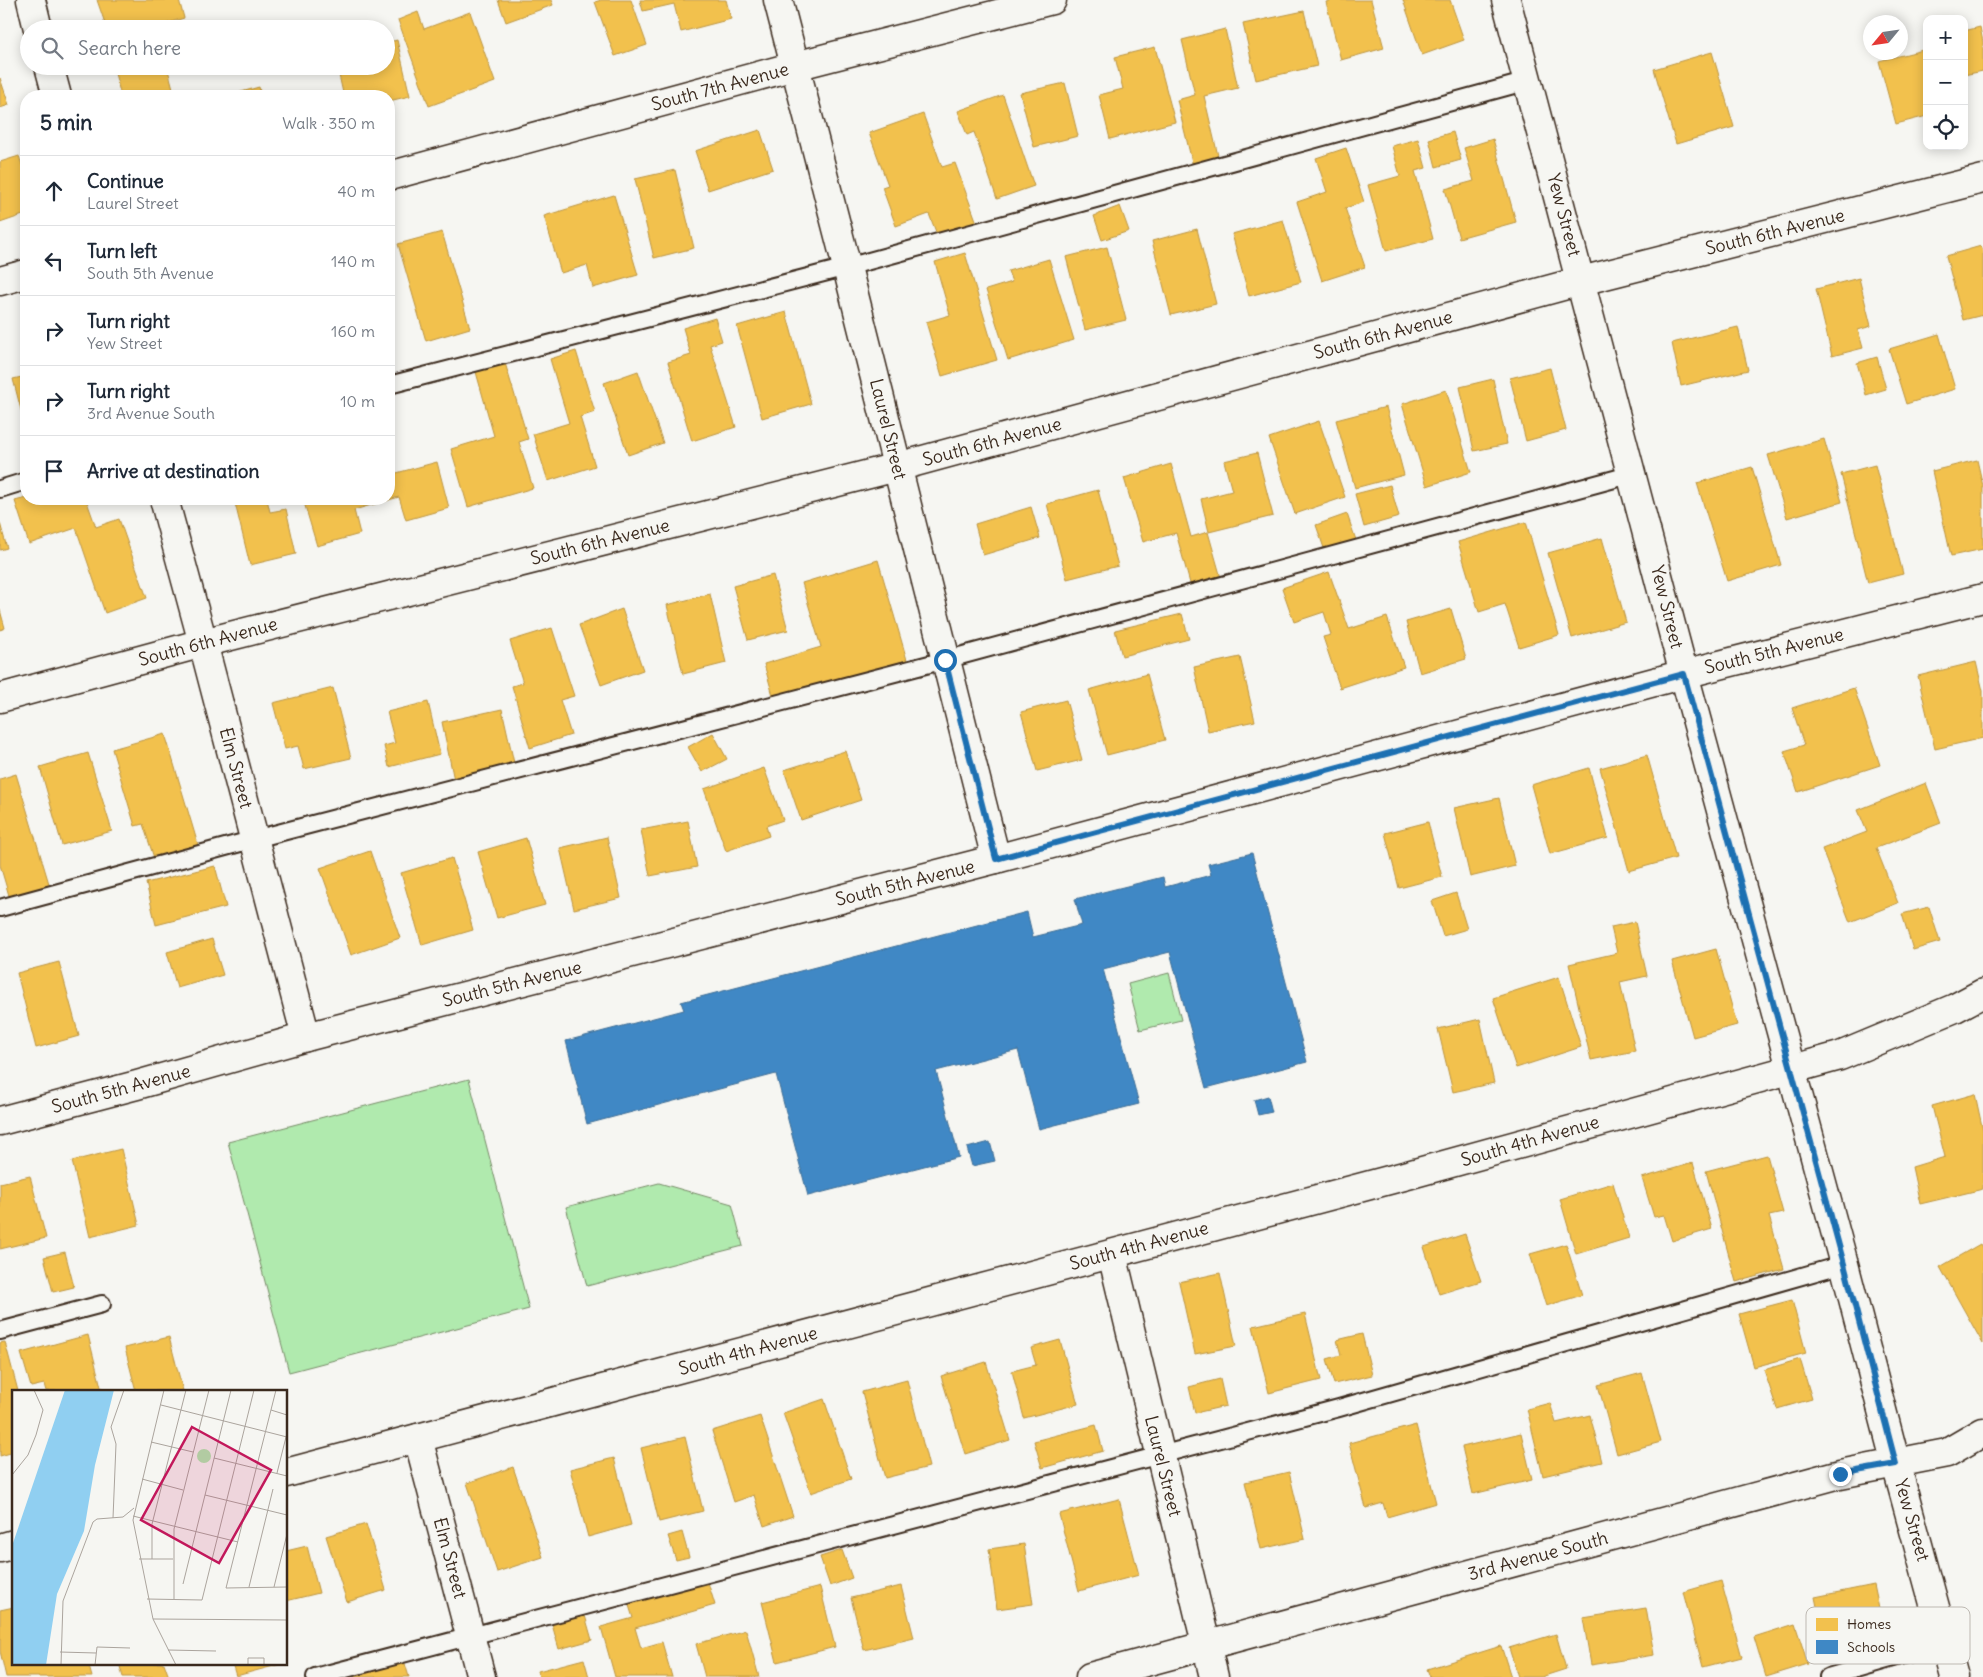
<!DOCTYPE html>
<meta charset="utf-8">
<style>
body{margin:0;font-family:Delius,sans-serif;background:#f6f6f7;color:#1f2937}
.controls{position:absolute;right:15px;top:15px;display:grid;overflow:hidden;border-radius:10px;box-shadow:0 2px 12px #0003}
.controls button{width:45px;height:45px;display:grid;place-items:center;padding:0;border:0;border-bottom:1px solid #e0e1e3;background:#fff;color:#1f2937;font:25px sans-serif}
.compass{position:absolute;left:1863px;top:15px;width:45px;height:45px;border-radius:50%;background:#fff;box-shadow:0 2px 12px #0003;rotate:241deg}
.stop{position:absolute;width:15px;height:15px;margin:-11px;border:4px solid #1f6fb2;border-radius:50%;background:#fff}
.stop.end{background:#1f6fb2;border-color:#fff;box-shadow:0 1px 5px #0008}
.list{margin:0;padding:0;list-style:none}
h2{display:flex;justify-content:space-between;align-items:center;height:65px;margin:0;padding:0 20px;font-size:21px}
h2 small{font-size:16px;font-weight:400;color:#747a83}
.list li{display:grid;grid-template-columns:32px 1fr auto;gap:15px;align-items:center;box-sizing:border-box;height:70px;padding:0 20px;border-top:1px solid #e0e1e3}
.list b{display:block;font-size:19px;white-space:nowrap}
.list p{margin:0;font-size:16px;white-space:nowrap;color:#747a83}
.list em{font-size:16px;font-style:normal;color:#747a83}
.icon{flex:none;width:28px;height:28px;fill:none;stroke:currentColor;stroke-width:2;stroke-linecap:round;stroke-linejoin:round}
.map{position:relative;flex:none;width:1983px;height:1677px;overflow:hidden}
.search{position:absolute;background:#fff;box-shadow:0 2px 12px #0003;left:20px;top:20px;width:375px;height:55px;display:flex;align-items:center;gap:12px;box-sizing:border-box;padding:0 18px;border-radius:28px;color:#747a83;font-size:19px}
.panel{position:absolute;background:#fff;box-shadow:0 2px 12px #0003;left:20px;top:90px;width:375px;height:415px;border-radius:20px}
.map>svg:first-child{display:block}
</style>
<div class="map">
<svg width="1983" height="1677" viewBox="0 0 1983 1677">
<rect width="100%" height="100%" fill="#f6f6f2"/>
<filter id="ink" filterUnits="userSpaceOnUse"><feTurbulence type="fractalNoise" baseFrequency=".02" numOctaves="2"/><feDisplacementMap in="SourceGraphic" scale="10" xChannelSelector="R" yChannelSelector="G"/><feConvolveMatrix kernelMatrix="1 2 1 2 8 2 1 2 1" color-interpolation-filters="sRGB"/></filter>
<g filter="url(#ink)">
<g fill="#b0eaae" stroke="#768a66">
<polygon points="1169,973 1181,1020 1140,1030 1128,984"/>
<polygon points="469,1079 529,1309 289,1372 228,1142"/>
<polygon points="659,1183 732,1204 743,1246 587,1286 566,1207"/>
</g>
<g fill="#f2c14e" stroke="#bb9440">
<polygon points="97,0 179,0 184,18 149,29 107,29"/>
<polygon points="498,0 551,0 553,5 506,22"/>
<polygon points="601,0 631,0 647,45 615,56 595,2"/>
<polygon points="640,0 726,0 731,19 681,32 674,4 643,11"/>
<polygon points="1333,0 1371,0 1384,48 1341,60 1326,2"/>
<polygon points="1403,0 1450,0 1464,40 1422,55"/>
<polygon points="1304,11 1317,66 1256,80 1243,24"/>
<polygon points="418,12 424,29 470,12 495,82 429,106 398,20"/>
<polygon points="1980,27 1983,42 1983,71 1964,75 1964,31"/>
<polygon points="1225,29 1238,88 1204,96 1219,160 1193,166 1177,100 1195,95 1182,40"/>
<polygon points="397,40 410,96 389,101 389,96 358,96 357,91 343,93 337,66 386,66 386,43"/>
<polygon points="1155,47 1175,122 1110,139 1099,95 1123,89 1115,57"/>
<polygon points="1927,49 1927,116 1896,124 1879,61"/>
<polygon points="1712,52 1734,127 1676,144 1654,69"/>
<polygon points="113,66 167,66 175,96 121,96"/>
<polygon points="0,78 9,105 0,108"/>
<polygon points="1065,83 1078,136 1034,147 1020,93"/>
<polygon points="259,87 261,96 227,96"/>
<polygon points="1003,95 1034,186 997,199 974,132 967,135 958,111"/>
<polygon points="923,114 942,167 955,163 977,223 938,237 929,214 896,226 882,187 888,185 869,133"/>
<polygon points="760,130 773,169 708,190 695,151"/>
<polygon points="1453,132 1461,160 1436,167 1429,139"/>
<polygon points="1418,139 1426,168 1415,171 1433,239 1386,251 1368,185 1400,176 1392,146"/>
<polygon points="1493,139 1516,222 1459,238 1445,189 1474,181 1464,148"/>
<polygon points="1346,148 1364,202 1345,208 1365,267 1322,281 1297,202 1327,192 1316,158"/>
<polygon points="19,156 26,177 26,214 0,223 0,162"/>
<polygon points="675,170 694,248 654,258 635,179"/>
<polygon points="614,195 638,275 593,288 587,265 561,273 544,216"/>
<polygon points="1120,206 1129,231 1102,240 1094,216"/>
<polygon points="1283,220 1301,282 1249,296 1232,234"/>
<polygon points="1197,229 1216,304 1171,315 1152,241"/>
<polygon points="442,232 470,328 426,341 398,244"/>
<polygon points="1981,246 1983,252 1983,315 1963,320 1946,256"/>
<polygon points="1107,247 1126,320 1085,330 1066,257"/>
<polygon points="965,253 997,360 942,376 926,322 950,315 935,262"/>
<polygon points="1049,259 1074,340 1008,360 986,290 1012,282 1008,271"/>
<polygon points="1859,278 1871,326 1858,330 1863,348 1832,356 1816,289"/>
<polygon points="786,312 811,404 762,418 737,326"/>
<polygon points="715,318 722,341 710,345 736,427 692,441 668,362 691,355 683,328"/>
<polygon points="1738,327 1748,370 1681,386 1672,343"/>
<polygon points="1939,334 1955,389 1906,404 1889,349"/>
<polygon points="576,351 595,412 580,417 595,466 548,481 533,434 569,423 550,359"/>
<polygon points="1877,357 1886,389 1866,395 1857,363"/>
<polygon points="505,363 528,439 519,442 533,488 468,507 451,449 494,436 476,372"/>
<polygon points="1550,368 1566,430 1526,441 1510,378"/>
<polygon points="638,371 663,443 628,455 604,383"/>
<polygon points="26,376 26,429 13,379"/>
<polygon points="1493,379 1507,444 1474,451 1460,387"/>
<polygon points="1446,390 1471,472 1427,486 1402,404"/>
<polygon points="1386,407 1404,475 1355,488 1336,420"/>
<polygon points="1319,421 1345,497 1295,514 1269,438"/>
<polygon points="1824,439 1842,502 1787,518 1768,455"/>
<polygon points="1257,453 1273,516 1209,532 1201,499 1232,491 1224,461"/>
<polygon points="1977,460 1983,486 1983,549 1951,556 1932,471"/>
<polygon points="437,462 449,508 406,520 399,497 354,510 360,534 317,546 303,499 389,499 389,475"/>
<polygon points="1171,464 1191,537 1208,532 1221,578 1191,587 1176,533 1143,542 1124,478"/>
<polygon points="1875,465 1903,574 1868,583 1841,474"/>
<polygon points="1752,467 1781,565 1727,581 1697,483"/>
<polygon points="1390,485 1399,517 1364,527 1355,494"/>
<polygon points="1098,490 1118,566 1067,579 1047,504"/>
<polygon points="26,498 86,499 96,527 119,519 147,598 105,613 76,528 29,544 15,501"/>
<polygon points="234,499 267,499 270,512 286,509 296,554 250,565"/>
<polygon points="1031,507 1040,538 983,555 975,524"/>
<polygon points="1347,514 1357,543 1326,554 1316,525"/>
<polygon points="1526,522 1559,635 1519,647 1505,604 1479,612 1458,542"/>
<polygon points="0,523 7,548 0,550"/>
<polygon points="1602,538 1626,622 1572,638 1548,553"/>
<polygon points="878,560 907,660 774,699 764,664 821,647 802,583"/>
<polygon points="1329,572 1349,629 1387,617 1404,667 1340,688 1323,637 1331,635 1324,612 1294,622 1282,588"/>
<polygon points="773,575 788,630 748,640 733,586"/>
<polygon points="710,594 726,663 683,674 667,605"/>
<polygon points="622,609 643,670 601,685 579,625"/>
<polygon points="1451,609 1466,659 1420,673 1406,622"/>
<polygon points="0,610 5,628 0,630"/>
<polygon points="1182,614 1189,639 1122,656 1115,630"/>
<polygon points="552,628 574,696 560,700 571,735 530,748 512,686 523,683 510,641"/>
<polygon points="1240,657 1255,721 1208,731 1194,667"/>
<polygon points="1976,662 1983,691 1983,738 1935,749 1918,676"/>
<polygon points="1147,674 1165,740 1107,755 1089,690"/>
<polygon points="333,688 351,758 304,769 298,746 285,749 273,703"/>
<polygon points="1854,688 1880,765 1798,792 1784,751 1804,745 1792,708"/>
<polygon points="1066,700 1082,760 1037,771 1021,712"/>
<polygon points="428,702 440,754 389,767 384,746 395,743 387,712"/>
<polygon points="502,709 516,772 455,785 442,722"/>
<polygon points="713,733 727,759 702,772 688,747"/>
<polygon points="165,734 199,848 155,861 143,824 135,826 112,749"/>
<polygon points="845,751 861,800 801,820 784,770"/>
<polygon points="88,753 112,831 62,845 40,767"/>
<polygon points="1647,755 1676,858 1629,871 1600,768"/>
<polygon points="764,768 783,820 766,826 769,836 726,851 704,789"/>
<polygon points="1589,768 1608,838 1550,854 1531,785"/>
<polygon points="16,774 50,887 10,899 0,865 0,779"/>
<polygon points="1926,783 1941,823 1876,848 1898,903 1850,922 1822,849 1867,832 1858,810"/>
<polygon points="1499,798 1515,866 1470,877 1454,808"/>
<polygon points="688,821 697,867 650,876 641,830"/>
<polygon points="1428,822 1442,877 1399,888 1385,833"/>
<polygon points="607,837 621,898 574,909 560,848"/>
<polygon points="526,838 545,905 497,918 478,852"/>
<polygon points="370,851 400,938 351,955 320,868"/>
<polygon points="452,858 473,930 422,945 401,873"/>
<polygon points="215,866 226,907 156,925 146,883"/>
<polygon points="1456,893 1467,929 1443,936 1432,901"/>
<polygon points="1929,907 1940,942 1913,950 1902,914"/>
<polygon points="1635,922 1647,976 1620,982 1635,1051 1591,1060 1569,964 1617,953 1611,927"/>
<polygon points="212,939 223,975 177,988 167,952"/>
<polygon points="1716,949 1737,1025 1693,1037 1672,961"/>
<polygon points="59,962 79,1036 36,1048 17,973"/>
<polygon points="1559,977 1581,1047 1516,1068 1493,998"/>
<polygon points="1480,1019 1494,1083 1453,1092 1438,1029"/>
<polygon points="1975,1094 1983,1131 1983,1189 1920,1204 1912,1167 1945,1157 1932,1106"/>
<polygon points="121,1149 139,1225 90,1237 72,1161"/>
<polygon points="1767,1155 1783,1213 1769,1216 1784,1269 1736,1282 1706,1171"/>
<polygon points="1693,1163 1712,1229 1672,1241 1664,1215 1654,1217 1642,1178"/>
<polygon points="30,1176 46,1238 0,1249 0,1183"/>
<polygon points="1613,1183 1629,1238 1576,1254 1560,1199"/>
<polygon points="1465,1234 1481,1281 1439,1294 1424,1247"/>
<polygon points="1566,1244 1582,1295 1546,1306 1530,1254"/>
<polygon points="1980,1244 1983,1249 1983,1344 1940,1267"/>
<polygon points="65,1252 74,1287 53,1292 44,1257"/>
<polygon points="1220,1273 1236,1346 1195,1354 1179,1282"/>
<polygon points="1792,1300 1806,1353 1754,1367 1739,1314"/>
<polygon points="1305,1314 1321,1380 1269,1393 1253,1326"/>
<polygon points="1362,1334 1372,1375 1334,1384 1327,1359 1341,1355 1337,1340"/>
<polygon points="88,1335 102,1391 46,1391 44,1384 31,1387 21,1353"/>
<polygon points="169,1337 183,1391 136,1391 125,1348"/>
<polygon points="1060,1340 1078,1404 1024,1418 1012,1371 1036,1365 1031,1348"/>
<polygon points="5,1342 18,1391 14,1391 14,1452 0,1456 0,1343"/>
<polygon points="1800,1359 1812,1399 1777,1409 1764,1370"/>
<polygon points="986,1362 1010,1440 965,1454 941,1376"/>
<polygon points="1642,1373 1661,1442 1617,1454 1598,1385"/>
<polygon points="1220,1379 1226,1406 1195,1413 1189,1387"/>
<polygon points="907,1380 929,1467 885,1478 862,1392"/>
<polygon points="824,1399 851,1479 811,1493 783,1413"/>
<polygon points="1550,1403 1556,1423 1590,1415 1602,1462 1543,1476 1527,1409"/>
<polygon points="760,1416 793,1516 764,1526 754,1495 734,1502 712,1431"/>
<polygon points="1096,1425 1103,1451 1042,1468 1034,1441"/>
<polygon points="1416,1425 1436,1503 1387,1517 1383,1503 1366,1508 1349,1443"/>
<polygon points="1521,1433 1532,1480 1473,1494 1462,1447"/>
<polygon points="685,1437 703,1511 659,1522 641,1448"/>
<polygon points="614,1458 631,1525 588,1537 570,1469"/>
<polygon points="513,1467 543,1557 497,1572 467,1483"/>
<polygon points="1289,1472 1305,1539 1261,1549 1245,1482"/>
<polygon points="1119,1499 1139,1575 1079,1591 1059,1514"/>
<polygon points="366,1524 386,1590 347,1602 326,1536"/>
<polygon points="682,1532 689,1557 676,1560 668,1536"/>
<polygon points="1024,1544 1033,1604 997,1609 989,1549"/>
<polygon points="307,1546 319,1593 286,1601 286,1551"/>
<polygon points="842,1550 852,1578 830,1586 820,1557"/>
<polygon points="706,1576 715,1605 635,1628 641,1648 662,1642 672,1677 615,1677 601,1627 633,1618 627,1599"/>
<polygon points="1721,1581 1742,1657 1703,1667 1683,1592"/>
<polygon points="1874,1585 1887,1647 1828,1659 1815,1597"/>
<polygon points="901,1586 914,1638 864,1650 851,1598"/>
<polygon points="820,1587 835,1647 777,1662 762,1602"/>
<polygon points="14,1607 14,1663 88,1663 92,1677 6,1677 0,1651 0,1610"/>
<polygon points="1646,1608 1654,1655 1591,1665 1583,1618"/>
<polygon points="584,1612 592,1640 559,1649 551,1621"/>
<polygon points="1795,1624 1808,1664 1766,1677 1754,1637"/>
<polygon points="746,1630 759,1677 705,1677 696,1644"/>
<polygon points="1556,1634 1566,1669 1541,1677 1518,1677 1509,1648"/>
<polygon points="1501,1646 1511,1677 1430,1677 1427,1669"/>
<polygon points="403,1657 409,1677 338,1677"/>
<polygon points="584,1659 589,1677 539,1677 538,1671"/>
<polygon points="119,1663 164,1663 169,1677 123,1677"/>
<polygon points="232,1663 285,1663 236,1676"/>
</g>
<g fill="#3f88c5" stroke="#3e6c93">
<polygon points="1252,853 1307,1062 1206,1088 1170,952 1103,969 1139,1104 1039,1129 1018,1050 936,1071 959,1157 808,1196 776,1074 587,1124 566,1041 684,1010 681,1002 1027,912 1033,937 1082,925 1075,899 1163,877 1165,887 1211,875 1208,864"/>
<polygon points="1268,1096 1272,1112 1258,1115 1254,1100"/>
<polygon points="990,1142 995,1161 972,1166 967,1148"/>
</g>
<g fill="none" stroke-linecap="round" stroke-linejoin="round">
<g stroke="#3b2a1e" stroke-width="20">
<g id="lane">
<polyline points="389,385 847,267 1528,81"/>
<polyline points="0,489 26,481"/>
<polyline points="0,908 255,839 945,660 1633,474"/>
<polyline points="0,1331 102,1304"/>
<polyline points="315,1677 1339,1408 1844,1264"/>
<polyline points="1828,1677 1946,1643"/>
</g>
</g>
<g stroke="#3b2a1e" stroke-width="31">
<g id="street">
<polyline points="31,0 38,29"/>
<polyline points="778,0 847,267 996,859"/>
<polyline points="1506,0 1684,674 1844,1264 1896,1464 1954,1677"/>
<polyline points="49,66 57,96"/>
<polyline points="389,176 795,66 1052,0"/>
<polyline points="0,281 26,274"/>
<polyline points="164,499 203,643 306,1037"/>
<polyline points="0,698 203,643 897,467 1581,281 1983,179"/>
<polyline points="0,1121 137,1085 306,1037 996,859 1684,674 1983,598"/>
<polyline points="1112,1254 1214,1677"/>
<polyline points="418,1438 481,1677"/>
<polyline points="286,1473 1404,1176 1840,1056 1955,1008 1983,993"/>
<polyline points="0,1548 14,1544"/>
<polyline points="1090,1677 1840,1474 1947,1453 1983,1432"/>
</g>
</g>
<use href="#lane" stroke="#f6f6f2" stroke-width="16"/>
<use href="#street" stroke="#f6f6f2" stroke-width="28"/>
</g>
</g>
<g fill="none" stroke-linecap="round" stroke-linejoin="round" filter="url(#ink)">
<polyline stroke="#1f6fb2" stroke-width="6" points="945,660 996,859 1684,674 1844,1264 1896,1464 1840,1474"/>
</g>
<g text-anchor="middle" stroke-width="5" stroke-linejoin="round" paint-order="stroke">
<g font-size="18" fill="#3b2a1e" stroke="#f6f6f2">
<text transform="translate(720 87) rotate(-15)" y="6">South 7th Avenue</text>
<text transform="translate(1564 215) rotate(75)" y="6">Yew Street</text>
<text transform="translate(1775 232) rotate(-14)" y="6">South 6th Avenue</text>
<text transform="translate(1383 335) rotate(-15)" y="6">South 6th Avenue</text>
<text transform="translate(888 429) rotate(76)" y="6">Laurel Street</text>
<text transform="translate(992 442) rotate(-15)" y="6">South 6th Avenue</text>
<text transform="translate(600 542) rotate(-14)" y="6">South 6th Avenue</text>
<text transform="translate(1667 607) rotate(76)" y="6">Yew Street</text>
<text transform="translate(208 642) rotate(-15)" y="6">South 6th Avenue</text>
<text transform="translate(1774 651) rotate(-14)" y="6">South 5th Avenue</text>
<text transform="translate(236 768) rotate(75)" y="6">Elm Street</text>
<text transform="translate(905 883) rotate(-14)" y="6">South 5th Avenue</text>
<text transform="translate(512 984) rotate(-14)" y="6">South 5th Avenue</text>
<text transform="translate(121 1089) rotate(-15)" y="6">South 5th Avenue</text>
<text transform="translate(1530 1141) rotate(-16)" y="6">South 4th Avenue</text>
<text transform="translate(1139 1246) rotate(-15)" y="6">South 4th Avenue</text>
<text transform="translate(748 1351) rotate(-15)" y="6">South 4th Avenue</text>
<text transform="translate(1163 1466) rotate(76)" y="6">Laurel Street</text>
<text transform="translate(1912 1520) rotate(74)" y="6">Yew Street</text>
<text transform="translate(1538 1556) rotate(-15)" y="6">3rd Avenue South</text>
<text transform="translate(450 1558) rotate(75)" y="6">Elm Street</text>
</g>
</g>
<g transform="translate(12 1390)">
<rect width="275" height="275" fill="#f6f6f2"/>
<path d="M185 66a7 7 0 1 1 14 0a7 7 0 1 1-14 0Z" fill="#b0eaae"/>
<path d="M53 0H102L83 75 72 141 45 204 34 275H0V156Z" fill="#90cff1"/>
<path fill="none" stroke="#aba49d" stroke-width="1" d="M152 0 121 130 141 229 164 275M264 0 214 198 275 197M149 15 275 47M259 20 275 25M139 52 181 62M202 68 275 86M265 83 275 43M0 85 16 65 24 45 31 20 22 0M130 89 171 100M193 105 275 125M121 126 226 152M101 128 104 54 99 37 112 0M127 169H161M140 169V134L174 0M171 194 219 0M237 197 261 99M262 197 275 144M135 209 190 210 242 0M162 209V139L197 0M141 229 275 230M156 260 204 261M48 262 84 263M49 275 51 211 81 132 85 129 111 127 122 118M83 275 85 257 118 258M236 275V268H252V275"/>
<path fill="#c2185b" fill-opacity="0.15" stroke="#c2185b" stroke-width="2.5" d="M180 37 259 80 207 173 129 130Z"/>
<rect width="275" height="275" fill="none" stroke="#3b2a1e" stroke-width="2.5"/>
</g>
<rect x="1806" y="1607" width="164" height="57" rx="8" fill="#f6f6f2" stroke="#beb9b2" stroke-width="1"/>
<rect x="1816" y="1618" width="22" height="13" fill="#f2c14e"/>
<rect x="1816" y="1640" width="22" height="14" fill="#3f88c5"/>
<g font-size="14" fill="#3b2a1e">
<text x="1847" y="1629">Homes</text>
<text x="1847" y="1652">Schools</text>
</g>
</svg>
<div class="controls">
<button>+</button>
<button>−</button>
<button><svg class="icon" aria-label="locate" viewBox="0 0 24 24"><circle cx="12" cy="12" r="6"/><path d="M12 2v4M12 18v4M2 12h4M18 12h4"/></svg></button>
</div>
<svg class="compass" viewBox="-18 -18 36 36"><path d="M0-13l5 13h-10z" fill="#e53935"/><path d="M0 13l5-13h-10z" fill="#747a83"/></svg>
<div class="stop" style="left:945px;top:660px"></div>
<div class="stop end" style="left:1840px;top:1474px"></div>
<div class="search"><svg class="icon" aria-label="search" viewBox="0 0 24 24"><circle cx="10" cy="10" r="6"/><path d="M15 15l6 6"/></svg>Search here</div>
<section class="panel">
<h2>5 min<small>Walk · 350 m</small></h2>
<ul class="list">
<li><svg class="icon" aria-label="ahead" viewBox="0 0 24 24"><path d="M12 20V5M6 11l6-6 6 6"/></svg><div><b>Continue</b><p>Laurel Street</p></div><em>40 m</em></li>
<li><svg class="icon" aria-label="left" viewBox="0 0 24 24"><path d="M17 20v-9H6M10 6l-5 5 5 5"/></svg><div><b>Turn left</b><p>South 5th Avenue</p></div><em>140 m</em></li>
<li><svg class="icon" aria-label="right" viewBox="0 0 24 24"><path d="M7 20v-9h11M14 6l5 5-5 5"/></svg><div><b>Turn right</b><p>Yew Street</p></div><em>160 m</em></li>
<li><svg class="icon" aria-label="right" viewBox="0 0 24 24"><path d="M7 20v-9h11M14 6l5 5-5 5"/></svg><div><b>Turn right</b><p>3rd Avenue South</p></div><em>10 m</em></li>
<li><svg class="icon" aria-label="arrive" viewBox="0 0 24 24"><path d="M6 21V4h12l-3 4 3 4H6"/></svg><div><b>Arrive at destination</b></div></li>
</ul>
</section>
</div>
